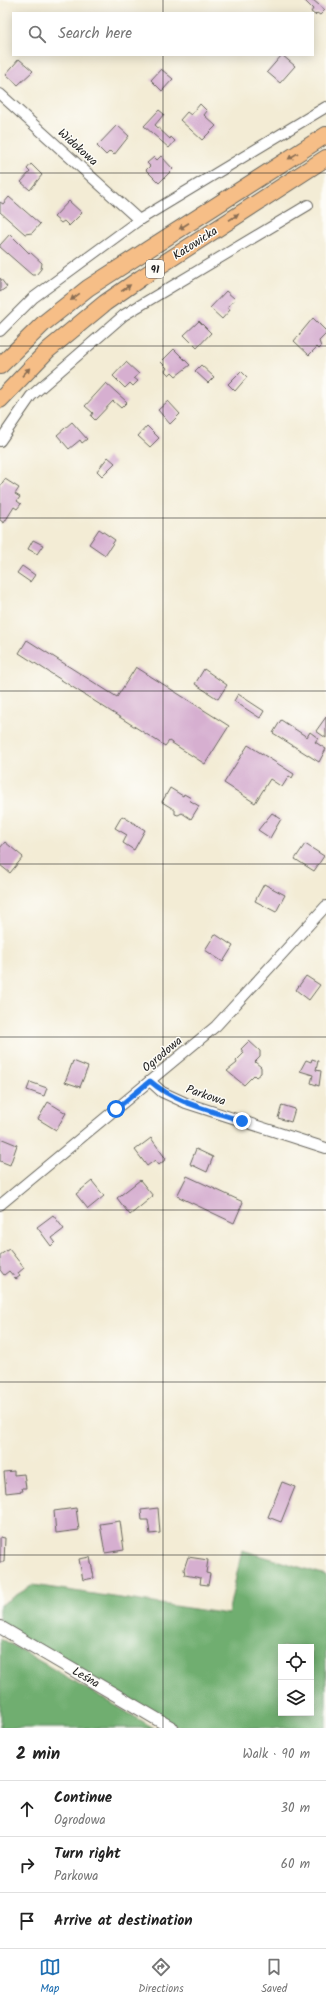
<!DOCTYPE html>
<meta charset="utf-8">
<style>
body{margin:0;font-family:Kalam,sans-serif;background:#f6f6f6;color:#222}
.controls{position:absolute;right:12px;bottom:12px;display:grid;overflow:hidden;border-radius:0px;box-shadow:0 2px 10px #0003}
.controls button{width:36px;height:36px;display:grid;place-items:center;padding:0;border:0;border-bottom:1px solid #e0e0e0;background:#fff;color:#222;font:20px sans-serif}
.stop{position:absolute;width:12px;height:12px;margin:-9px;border:3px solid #1a73e8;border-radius:50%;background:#fff}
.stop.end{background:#1a73e8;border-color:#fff;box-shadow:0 1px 4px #0008}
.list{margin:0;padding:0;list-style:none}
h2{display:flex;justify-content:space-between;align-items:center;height:52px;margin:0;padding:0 16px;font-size:17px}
h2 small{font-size:13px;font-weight:400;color:#767676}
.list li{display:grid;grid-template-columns:26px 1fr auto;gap:12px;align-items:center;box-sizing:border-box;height:56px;padding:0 16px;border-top:1px solid #e0e0e0}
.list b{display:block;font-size:15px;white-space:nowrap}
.list p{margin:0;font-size:13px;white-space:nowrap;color:#767676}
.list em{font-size:13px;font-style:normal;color:#767676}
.icon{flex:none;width:22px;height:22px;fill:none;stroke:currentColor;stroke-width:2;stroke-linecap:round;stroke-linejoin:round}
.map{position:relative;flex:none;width:326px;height:1728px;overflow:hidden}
.search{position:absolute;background:#fff;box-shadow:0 2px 10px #0003;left:12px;right:12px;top:12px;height:44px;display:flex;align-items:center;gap:10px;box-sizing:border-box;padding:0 14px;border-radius:0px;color:#767676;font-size:15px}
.sheet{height:220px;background:#fff}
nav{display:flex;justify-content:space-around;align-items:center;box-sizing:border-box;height:56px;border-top:1px solid #e0e0e0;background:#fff;font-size:11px;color:#767676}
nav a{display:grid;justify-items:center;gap:2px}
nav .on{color:#1f6fb2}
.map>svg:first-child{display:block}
</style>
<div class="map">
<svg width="326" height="1728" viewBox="0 0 326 1728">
<rect width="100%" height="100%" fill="#fdfcf7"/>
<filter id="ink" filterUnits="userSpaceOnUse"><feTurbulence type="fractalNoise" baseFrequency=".025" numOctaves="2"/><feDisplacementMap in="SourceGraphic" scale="8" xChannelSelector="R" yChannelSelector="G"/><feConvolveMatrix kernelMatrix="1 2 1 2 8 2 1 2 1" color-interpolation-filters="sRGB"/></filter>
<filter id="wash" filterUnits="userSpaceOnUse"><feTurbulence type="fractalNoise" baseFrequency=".012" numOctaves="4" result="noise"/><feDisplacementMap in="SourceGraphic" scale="16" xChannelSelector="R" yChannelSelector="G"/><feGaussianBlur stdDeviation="0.9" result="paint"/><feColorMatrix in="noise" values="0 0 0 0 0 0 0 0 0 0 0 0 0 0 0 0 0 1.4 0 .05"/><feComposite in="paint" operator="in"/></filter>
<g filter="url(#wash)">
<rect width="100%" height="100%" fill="#f3ecd5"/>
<g fill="#6fae70" stroke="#466546" fill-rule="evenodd">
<path d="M242 1550 326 1575V1728H180L0 1626V1605L33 1585 228 1614ZM281 1647H311V1713H281Z"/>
<polygon points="0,1638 2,1639 154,1728 0,1728"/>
</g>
<g id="blocks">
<g fill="#d6afd0">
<polygon points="304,0 313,0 325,10 320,15 317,13 315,15 311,12 313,9"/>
<polygon points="282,55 295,66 280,83 267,72"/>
<polygon points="19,59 33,71 18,85 6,74"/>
<polygon points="161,69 173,79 162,91 151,80"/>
<polygon points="200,104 207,111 204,115 216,126 202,140 180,120 187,112 191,115"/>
<polygon points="159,110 164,114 155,125 170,139 171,137 175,141 169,148 144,126"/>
<polygon points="117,125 129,136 114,155 110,151 106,155 97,146"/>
<polygon points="161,156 173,169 159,183 146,170 150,166 147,163 154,157 157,160"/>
<polygon points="31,164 42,175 30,190 21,182 30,172 27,169"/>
<polygon points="9,197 40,224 32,233 25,234 0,212 0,202 3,204"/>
<polygon points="69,201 82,213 69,226 64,221 61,223 54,217"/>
<polygon points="10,234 29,253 30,252 42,263 41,269 36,275 32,275 0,247 0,245"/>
<polygon points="0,278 7,287 0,292"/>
<polygon points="226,291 235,299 228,307 230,310 222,319 210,308"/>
<polygon points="313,318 326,331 326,334 319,341 321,347 319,349 317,347 309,355 294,341"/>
<polygon points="199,321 211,333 197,348 184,335"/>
<polygon points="174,349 190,365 176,376 172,372 169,375 165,371 167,368 161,362"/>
<polygon points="126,362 139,374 134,378 138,381 133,386 130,383 125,388 113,376"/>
<polygon points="201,365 214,377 208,383 195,371"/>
<polygon points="241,371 247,377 235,391 228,384"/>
<polygon points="106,383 127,402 121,408 113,401 95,420 91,416 93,413 85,406"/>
<polygon points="168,401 180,414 170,424 158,410"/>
<polygon points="72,422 87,439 82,443 80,440 69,449 57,435"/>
<polygon points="147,426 159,438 150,447 138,436"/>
<polygon points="108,457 115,463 102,476 97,471"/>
<polygon points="5,479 19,488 15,494 20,497 17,501 21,504 17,509 14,507 4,523 0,520 0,486"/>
<polygon points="99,529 115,540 105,555 89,544"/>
<polygon points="33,540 43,545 37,554 28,549"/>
<polygon points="22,566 35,575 30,582 17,573"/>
<polygon points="27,640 117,697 136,667 229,726 205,764 169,741 165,746 19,653"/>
<polygon points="204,669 227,685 218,699 195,684"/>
<polygon points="238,694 264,711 260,718 234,701"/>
<polygon points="326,717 326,738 316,731"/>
<polygon points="281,720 307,737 310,732 318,738 315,742 326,749 319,762 273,733"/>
<polygon points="248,745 294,774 292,778 289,776 282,787 270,779 255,803 224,783"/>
<polygon points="170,788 183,796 184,794 191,798 189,800 199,806 191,819 182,813 178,815 175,814 175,810 162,802"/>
<polygon points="272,813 281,819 270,838 258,830"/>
<polygon points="122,816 145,830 134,850 123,843 127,835 115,828"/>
<polygon points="5,842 23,857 10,873 0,865 0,848"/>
<polygon points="305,844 324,856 314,871 295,859"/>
<polygon points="264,884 285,895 276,912 255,901"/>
<polygon points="215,934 233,946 223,962 205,950"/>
<polygon points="306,976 320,985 309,1000 296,990"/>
<polygon points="249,1041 260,1051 260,1057 255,1062 261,1067 261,1073 256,1077 254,1075 244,1085 227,1071 237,1063 236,1061 244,1053 241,1049"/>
<polygon points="312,1059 318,1061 316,1070 321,1071 319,1086 311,1083 313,1075 300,1071 306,1060 311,1062"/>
<polygon points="73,1061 88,1067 80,1087 65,1082"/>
<polygon points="30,1082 47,1088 44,1096 27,1090"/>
<polygon points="48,1102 66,1113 56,1130 38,1119"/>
<polygon points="282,1105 295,1109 291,1122 278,1118"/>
<polygon points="0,1138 17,1145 10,1165 0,1161"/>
<polygon points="151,1138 166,1159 159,1165 155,1160 147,1166 135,1150"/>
<polygon points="196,1149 213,1157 207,1172 190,1164"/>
<polygon points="187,1176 243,1202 234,1223 177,1196"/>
<polygon points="140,1180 153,1196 130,1215 117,1198"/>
<polygon points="92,1181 104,1196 88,1209 76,1194"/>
<polygon points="53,1215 64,1229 52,1238 55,1242 51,1246 37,1227"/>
<polygon points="9,1249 24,1268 18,1273 20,1276 16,1279 9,1271 4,1275 0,1270 0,1255"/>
<polygon points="14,1471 14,1475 24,1474 26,1488 22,1488 23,1491 6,1493 4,1472"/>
<polygon points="282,1482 295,1487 281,1522 268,1517"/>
<polygon points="76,1508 79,1530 56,1533 54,1511"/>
<polygon points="158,1508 160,1533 150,1534 148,1520 142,1520 141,1510"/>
<polygon points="120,1521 124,1550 105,1553 100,1524"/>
<polygon points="0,1537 5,1538 4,1562 0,1562"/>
<polygon points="90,1557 94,1578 83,1580 79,1559"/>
<polygon points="188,1557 208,1560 206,1573 210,1574 208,1585 200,1584 201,1578 185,1575 184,1569"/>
</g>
</g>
</g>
<g filter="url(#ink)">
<use href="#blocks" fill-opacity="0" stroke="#67655d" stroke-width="1"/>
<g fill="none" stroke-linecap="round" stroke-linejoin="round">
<g stroke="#67655d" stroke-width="12">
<g id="minor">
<polyline points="0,94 139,220"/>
<polyline points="0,331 33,298 139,220 326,107"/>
<polyline points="0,441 31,396 124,315 308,205"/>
<polyline points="150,1081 162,1092 186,1103 326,1148"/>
<polyline points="0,1205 216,1026 326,906"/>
</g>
</g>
<g stroke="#67655d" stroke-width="14">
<polyline id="tertiary" points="0,1627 172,1728"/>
</g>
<g stroke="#67655d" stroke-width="18">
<g id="primary">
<polyline points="0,366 44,323 88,288 326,135"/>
<polyline points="0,400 48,350 105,303 141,278 326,158"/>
</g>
</g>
<use href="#minor" stroke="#fff" stroke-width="10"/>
<use href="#tertiary" stroke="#fff" stroke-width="12"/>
<use href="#primary" stroke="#f6be87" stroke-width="16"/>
</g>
<defs><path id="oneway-solid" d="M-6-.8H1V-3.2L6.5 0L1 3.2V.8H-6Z"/></defs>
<g fill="#896d52">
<use href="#oneway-solid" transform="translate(293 156) rotate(148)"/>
<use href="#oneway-solid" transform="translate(234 217) rotate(-33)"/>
<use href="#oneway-solid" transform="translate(184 226) rotate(147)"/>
<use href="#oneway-solid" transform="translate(126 288) rotate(-35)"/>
<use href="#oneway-solid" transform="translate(75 297) rotate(143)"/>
<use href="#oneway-solid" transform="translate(26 372) rotate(-47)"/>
</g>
</g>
<g fill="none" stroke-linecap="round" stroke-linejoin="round" filter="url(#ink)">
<path stroke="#1a73e8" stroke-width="5" d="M116 1109 150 1081C175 1103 210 1110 242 1121"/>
</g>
<path fill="none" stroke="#1c1c1c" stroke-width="1" stroke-opacity="0.55" d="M163 0V13M163 55V1728M0 173H326M0 346H326M0 518H326M0 691H326M0 864H326M0 1037H326M0 1210H326M0 1382H326M0 1555H326"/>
<g text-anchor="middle" stroke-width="3" stroke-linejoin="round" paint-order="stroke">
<rect fill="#fdfcf7" stroke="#605f5e" stroke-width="1" x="146" y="260" width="18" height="18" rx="3"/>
<g font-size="11" font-weight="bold" fill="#1c1c1c">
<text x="155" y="273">91</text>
</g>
<g font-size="12" fill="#1c1c1c" stroke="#fdfcf7">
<text transform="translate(78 147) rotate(42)" y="4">Widokowa</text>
<text transform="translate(195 243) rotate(-33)" y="4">Katowicka</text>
<text transform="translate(162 1054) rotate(-40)" y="4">Ogrodowa</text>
<text transform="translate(206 1095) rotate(19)" y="4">Parkowa</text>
<text transform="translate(86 1677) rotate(30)" y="4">Leśna</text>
</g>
</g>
</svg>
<div class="controls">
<button><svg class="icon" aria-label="locate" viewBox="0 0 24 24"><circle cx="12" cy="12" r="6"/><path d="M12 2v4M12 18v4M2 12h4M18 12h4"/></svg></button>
<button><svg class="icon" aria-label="layers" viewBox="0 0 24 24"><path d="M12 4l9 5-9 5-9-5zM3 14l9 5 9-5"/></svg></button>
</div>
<div class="stop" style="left:116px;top:1109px"></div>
<div class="stop end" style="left:242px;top:1121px"></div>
<div class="search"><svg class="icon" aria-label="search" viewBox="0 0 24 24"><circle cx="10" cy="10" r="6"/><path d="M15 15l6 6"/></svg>Search here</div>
</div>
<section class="sheet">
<h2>2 min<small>Walk · 90 m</small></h2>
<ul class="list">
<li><svg class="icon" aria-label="ahead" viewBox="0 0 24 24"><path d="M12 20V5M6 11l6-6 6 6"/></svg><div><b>Continue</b><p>Ogrodowa</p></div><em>30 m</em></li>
<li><svg class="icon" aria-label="right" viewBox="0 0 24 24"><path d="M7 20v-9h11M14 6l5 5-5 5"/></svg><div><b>Turn right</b><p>Parkowa</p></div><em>60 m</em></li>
<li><svg class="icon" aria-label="arrive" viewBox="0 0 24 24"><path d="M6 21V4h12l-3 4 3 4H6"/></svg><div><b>Arrive at destination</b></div></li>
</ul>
</section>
<nav>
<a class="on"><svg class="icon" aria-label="map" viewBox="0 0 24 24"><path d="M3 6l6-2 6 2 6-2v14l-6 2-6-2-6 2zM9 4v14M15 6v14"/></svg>Map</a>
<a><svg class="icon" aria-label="directions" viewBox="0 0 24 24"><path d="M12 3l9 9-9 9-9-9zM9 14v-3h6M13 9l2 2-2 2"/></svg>Directions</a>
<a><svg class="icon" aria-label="saved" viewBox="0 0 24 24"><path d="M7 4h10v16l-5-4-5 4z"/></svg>Saved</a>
</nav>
